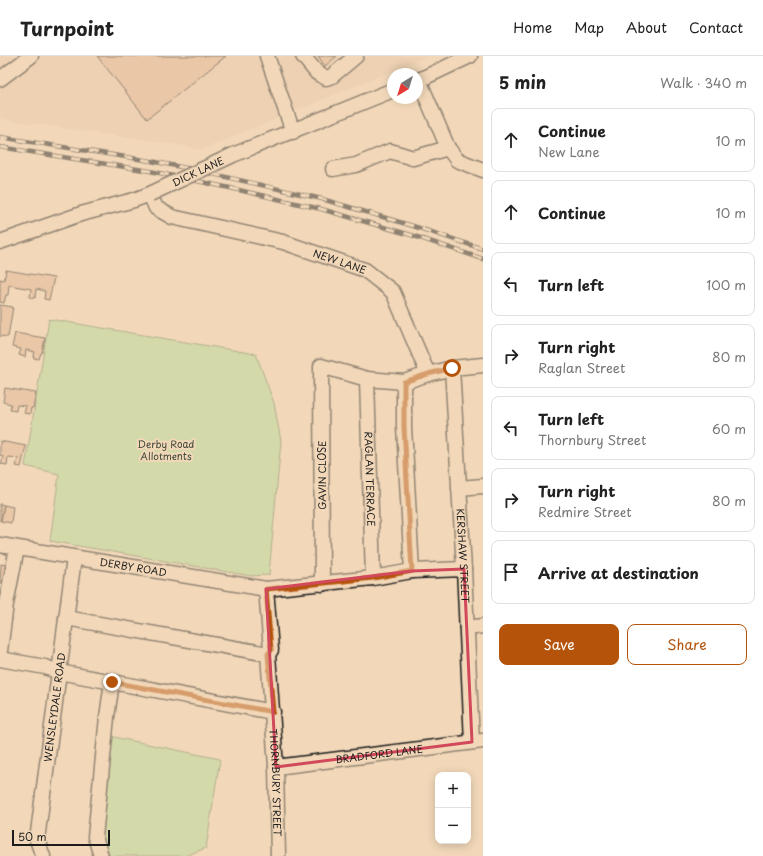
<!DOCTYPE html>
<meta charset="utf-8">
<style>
body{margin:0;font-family:"Playpen Sans",sans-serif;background:#f2f2f2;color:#222}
.controls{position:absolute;right:12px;bottom:12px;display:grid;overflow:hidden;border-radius:8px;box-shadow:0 2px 10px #0003}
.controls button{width:36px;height:36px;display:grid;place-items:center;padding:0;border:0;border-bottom:1px solid #e0e0e0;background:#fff;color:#222;font:20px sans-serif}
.compass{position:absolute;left:387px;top:12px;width:36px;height:36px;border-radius:50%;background:#fff;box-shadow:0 2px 10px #0003;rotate:218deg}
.scale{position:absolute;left:12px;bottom:10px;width:98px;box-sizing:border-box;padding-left:4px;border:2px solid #1c1c1c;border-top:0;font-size:11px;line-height:14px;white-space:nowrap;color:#1c1c1c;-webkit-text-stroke:3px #f2d8b9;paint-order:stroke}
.stop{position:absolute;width:12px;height:12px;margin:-9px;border:3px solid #b45309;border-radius:50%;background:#fff}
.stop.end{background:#b45309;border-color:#fff;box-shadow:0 1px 4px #0008}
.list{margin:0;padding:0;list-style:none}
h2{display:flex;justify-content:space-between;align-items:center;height:52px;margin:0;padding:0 16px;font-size:17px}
h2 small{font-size:13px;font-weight:400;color:#767676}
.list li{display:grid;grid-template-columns:26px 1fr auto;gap:12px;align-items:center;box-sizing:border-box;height:64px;margin:0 8px 8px;padding:0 8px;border:1px solid #e0e0e0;border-radius:8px}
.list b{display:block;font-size:15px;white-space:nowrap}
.list p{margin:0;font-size:13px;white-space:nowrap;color:#767676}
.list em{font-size:13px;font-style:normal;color:#767676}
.actions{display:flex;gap:8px;padding:12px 16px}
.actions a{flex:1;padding:9px 0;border:1px solid #b45309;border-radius:8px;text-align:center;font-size:14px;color:#b45309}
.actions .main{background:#b45309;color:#fff}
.icon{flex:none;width:22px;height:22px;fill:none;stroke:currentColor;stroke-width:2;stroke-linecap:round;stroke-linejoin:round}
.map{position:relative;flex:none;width:483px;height:800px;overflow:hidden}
header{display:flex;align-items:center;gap:24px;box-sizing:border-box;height:56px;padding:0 20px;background:#fff;border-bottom:1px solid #e0e0e0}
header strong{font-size:19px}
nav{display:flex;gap:22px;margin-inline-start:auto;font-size:14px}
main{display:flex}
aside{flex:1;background:#fff}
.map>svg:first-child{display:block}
</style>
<header>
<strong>Turnpoint</strong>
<nav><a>Home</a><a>Map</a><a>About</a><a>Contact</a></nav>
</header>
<main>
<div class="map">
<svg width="483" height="800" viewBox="0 0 483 800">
<rect width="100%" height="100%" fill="#f2d8b9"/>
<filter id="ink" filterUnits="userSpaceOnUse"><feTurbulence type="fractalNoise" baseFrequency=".025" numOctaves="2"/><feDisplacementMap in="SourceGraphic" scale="8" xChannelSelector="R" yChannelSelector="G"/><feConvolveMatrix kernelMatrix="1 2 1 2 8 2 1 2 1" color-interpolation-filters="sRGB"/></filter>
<g filter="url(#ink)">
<polygon fill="#e8c8aa" points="0,0 428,0 202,94 178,89 0,63"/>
<g fill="#b0d995" stroke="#667a58">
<polygon points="49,263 256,298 274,347 281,385 269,519 251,520 50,485 59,418 25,410"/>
<polygon points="109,680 220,703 206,792 185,800 104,800 97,780"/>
</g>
<g fill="#dfb190" stroke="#1c1c1c">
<polygon points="97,0 226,0 147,63"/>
<polygon points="318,0 337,0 325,10"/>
<polygon points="6,214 54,222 49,244 44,243 45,235 36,233 35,242 30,241 31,233 9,229 8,239 6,239 4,247 0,246 0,223 4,224"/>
<polygon points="0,249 13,251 8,281 0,280"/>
<polygon points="15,277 45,282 42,297 41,297 39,303 33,302 35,296 26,294 25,301 19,299 21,293 12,291"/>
<polygon points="5,332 36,337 33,352 31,352 30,358 24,357 26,350 17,349 16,355 10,354 11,348 3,346"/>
<polygon points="0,385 26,390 21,411 16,410 18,402 8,401 7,409 1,408 3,400 0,399"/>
<polygon points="0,448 4,449 1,465 0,465"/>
<polygon points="4,449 13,451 11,467 1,465"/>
<polygon points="1,508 10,510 7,528 0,527"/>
</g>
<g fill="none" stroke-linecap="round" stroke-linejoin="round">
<g stroke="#1c1c1c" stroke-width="17">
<g id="minor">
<polyline points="267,0 293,76"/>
<polyline points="303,0 317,17 326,22 332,20 356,0"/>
<polyline points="0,23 31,0"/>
<polyline points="419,24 448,92 457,104 483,114"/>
<polyline points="417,25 470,0"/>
<polyline points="233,99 393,34"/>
<polyline points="333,113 356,109 390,95 413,102 448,92"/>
<path id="s1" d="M0 186 81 158 134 144 150 138 156 152 172 161 283 186 365 214 393 236 428 318 452 312 483 309"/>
<path id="s2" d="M452 312 464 513 472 686"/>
<path id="s3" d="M367 323 373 522"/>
<polyline points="404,326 404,371 412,515"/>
<polyline points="459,432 483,430"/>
<path id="s4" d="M0 489 266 533 373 522 412 515 464 513"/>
<polyline points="322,528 321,310 367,323 404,326 428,318"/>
<path id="s5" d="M266 533 271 594 268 598 276 711 278 800"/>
<polyline points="66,562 268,598"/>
<polyline points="467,572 483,570"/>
<polyline points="0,595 6,548 17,492"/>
<polyline points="0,603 45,611 59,616 273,656"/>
<path id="s6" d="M276 711 483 685"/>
<path id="s7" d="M43 800 37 784 74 502"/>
<polyline points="101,800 95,781 107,661 112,626"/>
</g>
</g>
<use href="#minor" stroke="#f2d8b9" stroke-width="14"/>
<g stroke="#1c1c1c" stroke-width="4.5">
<g id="rail">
<polyline points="0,81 151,105 191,113 322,143 413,170 483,193"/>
<polyline points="0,91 150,115 230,132 321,153 411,179 483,203"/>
</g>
</g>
<use href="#rail" stroke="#f2d8b9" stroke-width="3" stroke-dasharray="9" stroke-linecap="butt"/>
<g stroke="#1c1c1c" stroke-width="17" stroke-linecap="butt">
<g id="minor-bridge">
<path id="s8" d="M150 138 233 99"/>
</g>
</g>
<use href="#minor-bridge" stroke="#f2d8b9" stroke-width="14"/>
</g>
</g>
<g fill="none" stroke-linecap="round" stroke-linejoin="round" filter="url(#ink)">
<polyline stroke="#b45309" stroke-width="5" points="112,626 273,656 268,598 271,594 266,533 373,522 412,515 404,371 404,326 428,318 452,312"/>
</g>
<path d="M0 0H483V800H0ZM464 513 472 686 276 711 266 533 412 515Z" fill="#f2d8b9" fill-opacity=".55" fill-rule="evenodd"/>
<path fill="none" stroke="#d1495b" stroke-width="3" stroke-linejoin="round" d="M464 513 472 686 276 711 266 533 412 515Z"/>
<g text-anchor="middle" stroke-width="4" stroke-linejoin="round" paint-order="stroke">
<g font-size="10" fill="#1c1c1c" stroke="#f2d8b9">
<text dy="4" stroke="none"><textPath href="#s8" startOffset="53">DICK LANE</textPath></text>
<text dy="4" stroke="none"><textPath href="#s1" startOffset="365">NEW LANE</textPath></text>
<text transform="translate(322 419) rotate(-90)" y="4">GAVIN CLOSE</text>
<text dy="4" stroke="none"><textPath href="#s3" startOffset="100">RAGLAN TERRACE</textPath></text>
<text dy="4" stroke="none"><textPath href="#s2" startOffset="188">KERSHAW STREET</textPath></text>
<text dy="4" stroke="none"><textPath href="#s4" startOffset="135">DERBY ROAD</textPath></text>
<text dy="4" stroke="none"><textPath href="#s7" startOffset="151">WENSLEYDALE ROAD</textPath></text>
<text dy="4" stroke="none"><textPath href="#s6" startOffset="104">BRADFORD LANE</textPath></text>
<text dy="4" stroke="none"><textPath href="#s5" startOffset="195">THORNBURY STREET</textPath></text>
</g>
<g font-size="10" fill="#414b3a" stroke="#f2d8b9">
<text x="166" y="392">Derby Road<tspan x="166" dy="12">Allotments</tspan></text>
</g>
</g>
</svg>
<div class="controls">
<button>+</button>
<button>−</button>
</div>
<svg class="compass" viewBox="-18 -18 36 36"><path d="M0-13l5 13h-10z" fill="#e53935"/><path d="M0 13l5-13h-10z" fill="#767676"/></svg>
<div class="scale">50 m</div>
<div class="stop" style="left:452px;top:312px"></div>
<div class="stop end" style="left:112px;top:626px"></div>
</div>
<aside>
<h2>5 min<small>Walk · 340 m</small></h2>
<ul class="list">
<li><svg class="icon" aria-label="ahead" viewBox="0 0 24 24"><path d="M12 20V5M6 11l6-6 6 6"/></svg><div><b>Continue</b><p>New Lane</p></div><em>10 m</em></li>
<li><svg class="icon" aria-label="ahead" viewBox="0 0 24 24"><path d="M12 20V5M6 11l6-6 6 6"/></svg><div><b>Continue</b></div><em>10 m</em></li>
<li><svg class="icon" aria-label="left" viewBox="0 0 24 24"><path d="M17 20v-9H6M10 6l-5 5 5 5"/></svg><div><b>Turn left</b></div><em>100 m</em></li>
<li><svg class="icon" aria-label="right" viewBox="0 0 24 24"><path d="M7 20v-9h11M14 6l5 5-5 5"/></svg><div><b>Turn right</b><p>Raglan Street</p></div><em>80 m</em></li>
<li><svg class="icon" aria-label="left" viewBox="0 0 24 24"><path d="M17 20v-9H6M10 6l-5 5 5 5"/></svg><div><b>Turn left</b><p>Thornbury Street</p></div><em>60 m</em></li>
<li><svg class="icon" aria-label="right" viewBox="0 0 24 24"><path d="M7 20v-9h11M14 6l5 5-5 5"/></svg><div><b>Turn right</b><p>Redmire Street</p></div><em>80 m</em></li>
<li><svg class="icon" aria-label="arrive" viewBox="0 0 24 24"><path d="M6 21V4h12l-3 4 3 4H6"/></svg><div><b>Arrive at destination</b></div></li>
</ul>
<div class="actions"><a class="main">Save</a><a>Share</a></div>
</aside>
</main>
